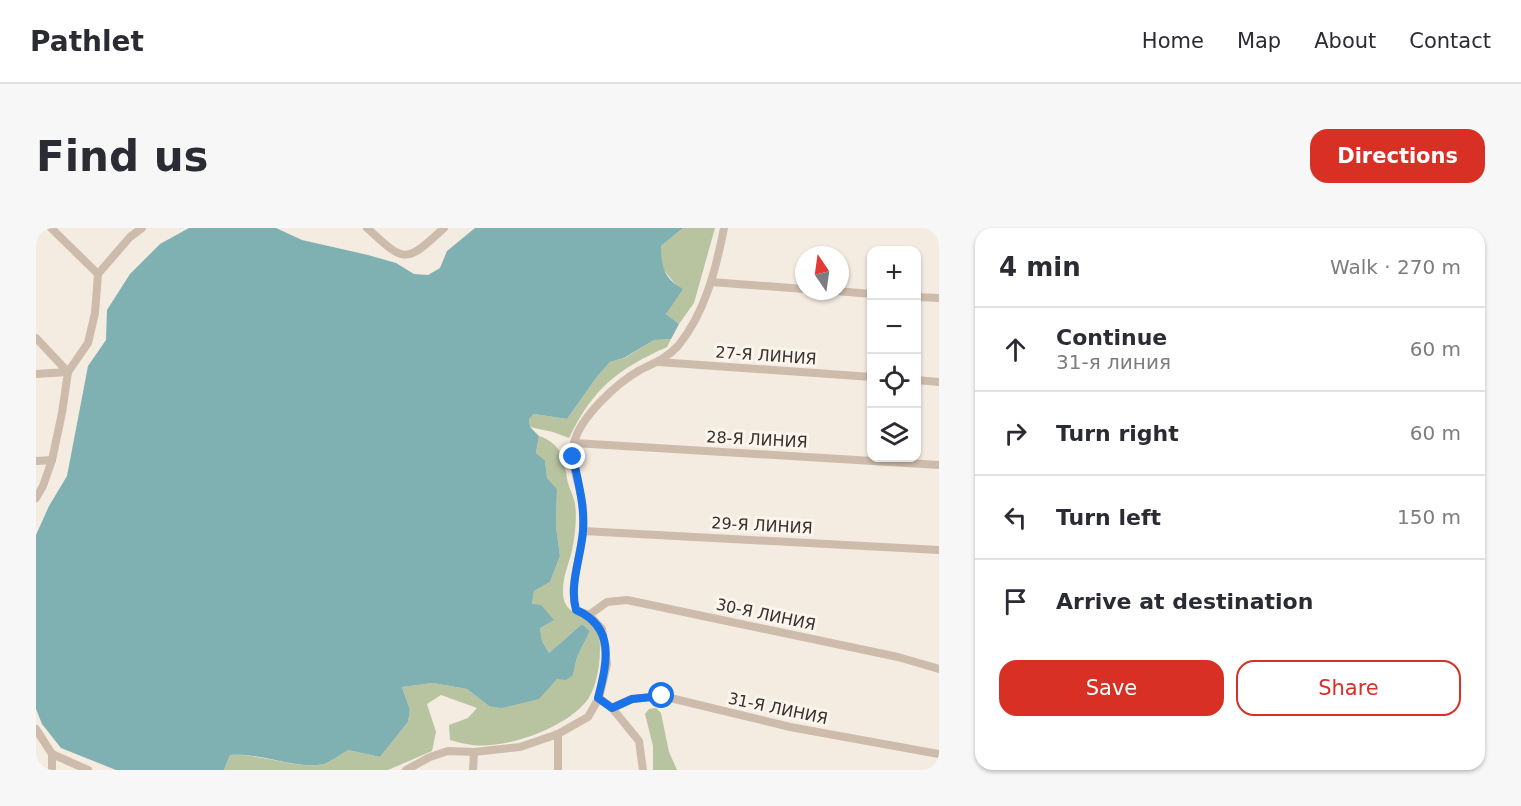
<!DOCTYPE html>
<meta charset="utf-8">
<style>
body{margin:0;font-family:"DejaVu Sans",sans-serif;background:#f7f7f7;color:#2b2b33}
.controls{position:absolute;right:18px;top:18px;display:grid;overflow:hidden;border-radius:12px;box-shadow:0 2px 4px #0004}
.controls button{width:54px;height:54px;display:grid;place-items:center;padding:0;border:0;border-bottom:2px solid #e1e1e2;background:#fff;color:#2b2b33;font:30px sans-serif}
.compass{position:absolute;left:759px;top:18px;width:54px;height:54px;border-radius:50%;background:#fff;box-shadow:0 2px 4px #0004;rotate:347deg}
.stop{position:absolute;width:18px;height:18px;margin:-14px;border:4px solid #1a73e8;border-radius:50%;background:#fff}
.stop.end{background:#1a73e8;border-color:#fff;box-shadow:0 2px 6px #0008}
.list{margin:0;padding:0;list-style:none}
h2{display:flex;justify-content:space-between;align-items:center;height:78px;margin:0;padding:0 24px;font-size:26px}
h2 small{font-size:20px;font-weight:400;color:#7c7c81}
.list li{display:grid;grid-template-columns:39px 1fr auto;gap:18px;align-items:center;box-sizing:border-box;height:84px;padding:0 24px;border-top:2px solid #e1e1e2}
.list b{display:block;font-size:22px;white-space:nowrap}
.list p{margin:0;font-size:20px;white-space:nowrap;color:#7c7c81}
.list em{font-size:20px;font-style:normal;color:#7c7c81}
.actions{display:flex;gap:12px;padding:18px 24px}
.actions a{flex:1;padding:14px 0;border:2px solid #d93025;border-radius:18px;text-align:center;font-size:21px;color:#d93025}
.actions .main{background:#d93025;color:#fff}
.icon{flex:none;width:33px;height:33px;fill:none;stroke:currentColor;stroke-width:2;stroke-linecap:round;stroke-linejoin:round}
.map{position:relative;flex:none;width:903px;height:542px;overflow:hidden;border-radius:18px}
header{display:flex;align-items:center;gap:36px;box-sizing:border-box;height:84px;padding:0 30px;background:#fff;border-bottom:2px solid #e1e1e2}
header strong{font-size:28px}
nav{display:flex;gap:33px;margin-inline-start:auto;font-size:21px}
.intro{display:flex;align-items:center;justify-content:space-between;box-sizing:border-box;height:144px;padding:0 36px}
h1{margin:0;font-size:42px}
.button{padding:15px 27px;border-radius:18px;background:#d93025;color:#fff;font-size:21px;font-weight:700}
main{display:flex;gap:36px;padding:0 36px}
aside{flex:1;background:#fff;border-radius:18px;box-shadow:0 2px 4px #0004}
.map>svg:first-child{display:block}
</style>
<header>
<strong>Pathlet</strong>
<nav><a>Home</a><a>Map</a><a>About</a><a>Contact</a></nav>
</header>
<div class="intro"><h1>Find us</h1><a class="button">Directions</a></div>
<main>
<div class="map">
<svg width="903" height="542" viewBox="0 0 903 542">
<rect width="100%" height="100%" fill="#f4ebe1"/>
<g fill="#b8c4a0">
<polygon points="647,0 679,0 658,75 643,96 630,86 636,76 639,56 625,38 625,18"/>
<path d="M635 111 631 119C582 141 557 160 533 210L517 204 494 199 493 191 498 186 531 191 560 150 574 134 589 130 618 112Z"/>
<path d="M503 208C527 216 528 233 532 255 534 262 538 269 539 276 541 291 539 308 536 322 533 335 527 349 527 362 526 393 555 381 562 405 565 415 564 426 563 437 561 449 558 465 549 475 526 501 471 521 436 517 429 516 421 514 414 512L413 497 432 490 441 480 405 467 391 476 400 504 396 523 352 542H188L194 527C224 525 260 542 288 536 296 533 305 526 312 522L344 529 372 494 374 482 366 459 397 455 431 461 453 478 502 471 521 451 537 447 541 429 554 403 546 396 513 425 506 413 504 400 517 392 496 376 498 363 514 354 524 328 520 298 521 261 511 250 509 232 500 225Z"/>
<polygon points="620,480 625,485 633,524 641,542 617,542 617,518 609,486 613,481"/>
</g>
<path fill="#7fb0b2" d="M153 0H240L266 12 332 27 360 35 378 46 392 47 404 40 411 23 439 0H647L625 18C625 38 628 51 647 61L630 86 643 96 635 111 618 112 588 130 574 134 560 150 531 191 498 186 493 191 494 199 503 208 500 225 509 232 511 250 521 261 520 298 524 328 514 354 498 363 496 376 505 377 518 392 504 400 506 413 513 425 546 396 554 403 541 429 537 447 530 452 521 451 503 471 466 480 453 478 431 461 397 455 366 459 374 482 372 494 344 529 312 522C305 526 296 533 288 536 260 542 224 524 194 527L188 542H80L25 520 6 496 0 481V307L13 278 31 248 52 138 70 112 71 82 94 46 124 16Z"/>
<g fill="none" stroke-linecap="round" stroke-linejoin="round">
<g stroke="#cdbbac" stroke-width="8">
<polyline points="15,0 62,46"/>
<path d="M331 0C369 35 369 36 408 0"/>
<polyline points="675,54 768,61"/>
<polyline points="800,63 836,66"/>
<polyline points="880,69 903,70"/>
<polyline points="0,110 32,144"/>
<polyline points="622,134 836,149"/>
<polyline points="0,146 32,144"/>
<polyline points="880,152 903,154"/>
<polyline points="538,215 903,237"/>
<polyline points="0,233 16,232"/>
<polyline points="0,270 7,258 16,232 26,185 32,144 52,115 59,85 62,46 94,9 106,0"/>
<polyline points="547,303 903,322"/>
<polyline points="553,387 571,374 591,372 862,429 903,441"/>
<polyline points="563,470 576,480 603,513 607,542"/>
<polyline points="576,480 596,471 626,468 754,499 903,526"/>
<polyline points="0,501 16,526 52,542"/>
<polyline points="16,526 16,542"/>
<path d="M370 542 394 529 412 523 438 524 484 519 522 506 552 489 563 470 571 436 566 401 553 387 540 382C532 356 546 328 547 301 547 292 548 282 546 274 543 255 534 234 538 215 544 189 581 155 604 142 618 135 631 130 642 118 669 85 680 41 688 0"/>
<polyline points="437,542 438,524"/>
<polyline points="522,542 522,506"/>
</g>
</g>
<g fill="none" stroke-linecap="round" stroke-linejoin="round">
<path stroke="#1a73e8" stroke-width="8" d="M537 229C542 254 549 278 547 303 545 329 533 357 540 382 580 399 571 435 562 470L576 480 596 471 626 468"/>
</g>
<g text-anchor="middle" stroke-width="6" stroke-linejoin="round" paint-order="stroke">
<g font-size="16" fill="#3b302b" stroke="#fbf5ee">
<text transform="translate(730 127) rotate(4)" y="6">27-Я ЛИНИЯ</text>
<text transform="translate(721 211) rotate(3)" y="6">28-Я ЛИНИЯ</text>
<text transform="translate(726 297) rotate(3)" y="6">29-Я ЛИНИЯ</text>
<text transform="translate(730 386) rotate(12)" y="6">30-Я ЛИНИЯ</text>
<text transform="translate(742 480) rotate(12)" y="6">31-Я ЛИНИЯ</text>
</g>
</g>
</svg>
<div class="controls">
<button>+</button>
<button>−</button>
<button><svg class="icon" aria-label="locate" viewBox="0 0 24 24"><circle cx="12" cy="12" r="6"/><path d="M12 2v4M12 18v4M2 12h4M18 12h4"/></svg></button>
<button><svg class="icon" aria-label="layers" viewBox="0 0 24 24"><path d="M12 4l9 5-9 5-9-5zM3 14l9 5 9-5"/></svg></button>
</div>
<svg class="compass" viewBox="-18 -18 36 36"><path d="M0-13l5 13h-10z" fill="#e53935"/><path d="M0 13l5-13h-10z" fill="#7c7c81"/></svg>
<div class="stop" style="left:626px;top:468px"></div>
<div class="stop end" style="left:537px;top:229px"></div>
</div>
<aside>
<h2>4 min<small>Walk · 270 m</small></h2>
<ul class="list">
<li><svg class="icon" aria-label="ahead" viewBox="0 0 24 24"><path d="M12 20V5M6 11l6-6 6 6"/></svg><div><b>Continue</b><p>31-я линия</p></div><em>60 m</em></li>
<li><svg class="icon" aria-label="right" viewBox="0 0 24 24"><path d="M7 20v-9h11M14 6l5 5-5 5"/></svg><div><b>Turn right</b></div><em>60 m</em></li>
<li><svg class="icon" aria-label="left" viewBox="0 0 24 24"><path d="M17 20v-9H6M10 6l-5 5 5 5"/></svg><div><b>Turn left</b></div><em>150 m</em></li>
<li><svg class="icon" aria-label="arrive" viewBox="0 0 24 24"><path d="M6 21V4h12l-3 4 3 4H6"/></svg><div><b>Arrive at destination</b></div></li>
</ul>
<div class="actions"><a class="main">Save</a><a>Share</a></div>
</aside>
</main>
